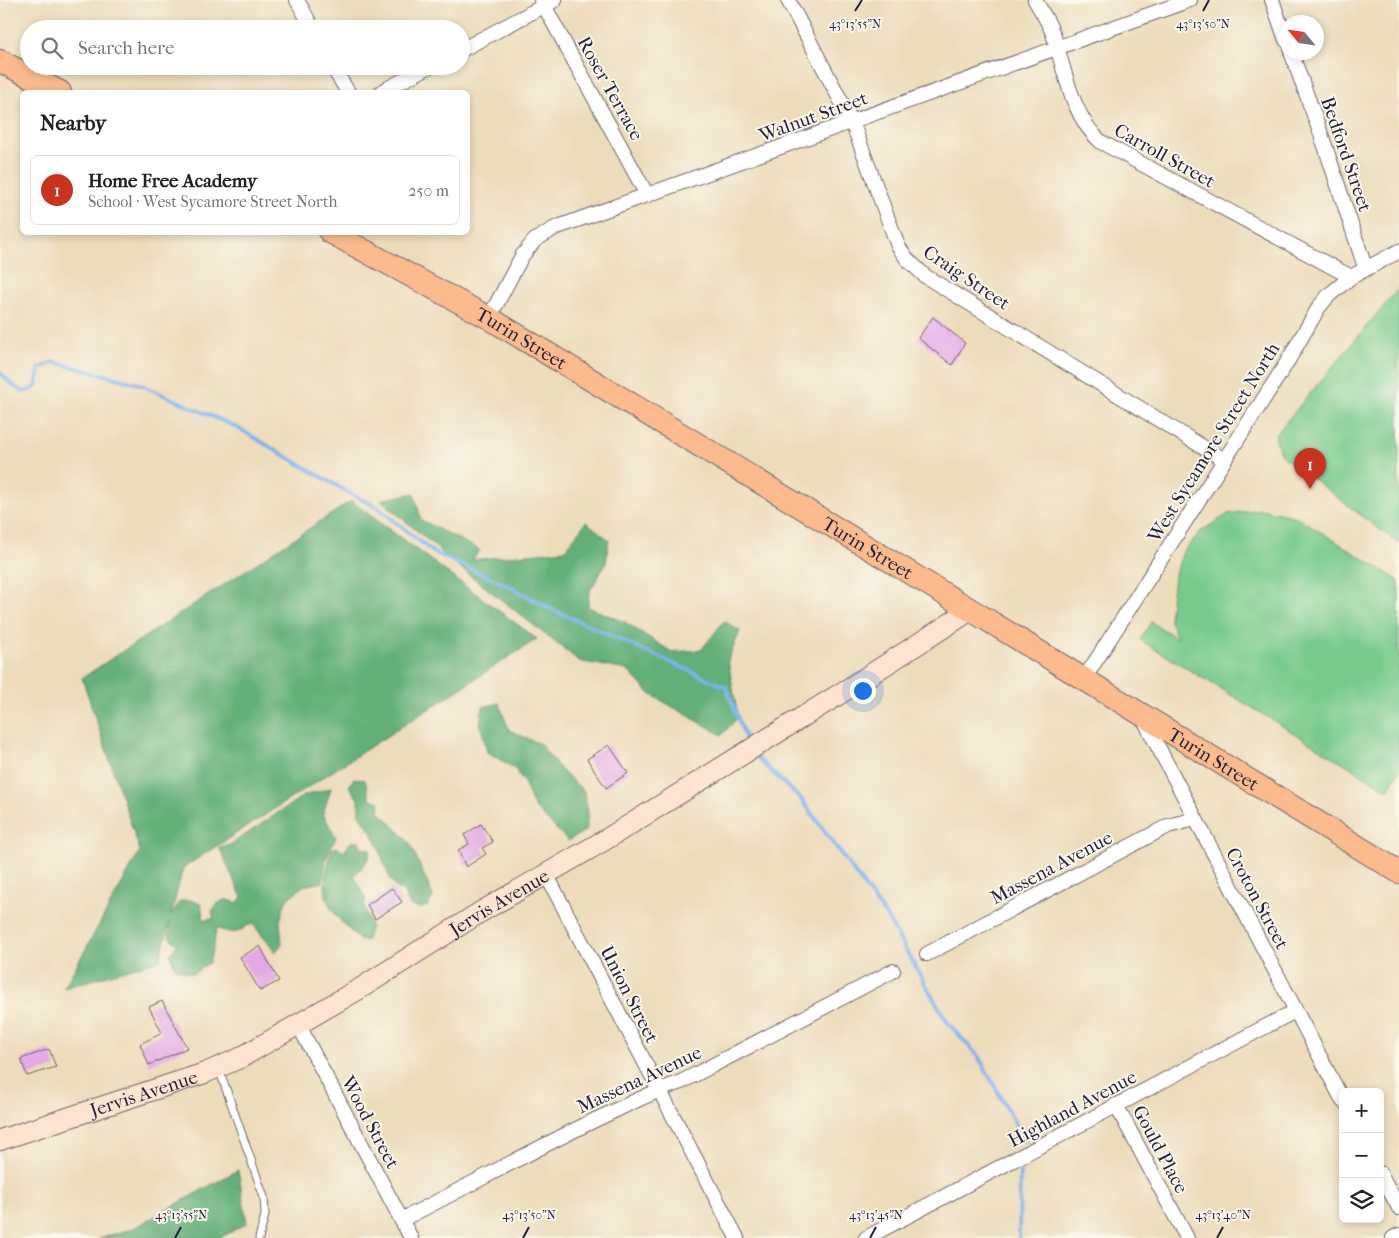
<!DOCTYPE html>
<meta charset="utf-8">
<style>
body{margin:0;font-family:"IM FELL French Canon",serif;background:#f6f6f6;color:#202124}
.controls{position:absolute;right:15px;bottom:15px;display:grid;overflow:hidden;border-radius:8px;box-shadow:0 2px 8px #0003}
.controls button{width:45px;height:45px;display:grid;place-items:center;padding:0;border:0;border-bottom:1px solid #e0e0e0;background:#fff;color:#202124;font:25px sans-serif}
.compass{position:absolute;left:1279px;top:15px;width:45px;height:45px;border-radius:50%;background:#fff;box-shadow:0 2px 8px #0003;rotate:299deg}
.you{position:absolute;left:862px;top:690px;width:18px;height:18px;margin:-12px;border:4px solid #fff;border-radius:50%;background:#1a73e8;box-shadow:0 0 0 8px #1a73e833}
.badge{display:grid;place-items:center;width:32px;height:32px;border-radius:50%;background:#c8321e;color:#fff;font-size:16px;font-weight:700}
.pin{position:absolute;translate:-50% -41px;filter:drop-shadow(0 1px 2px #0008)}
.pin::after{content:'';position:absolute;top:26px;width:18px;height:15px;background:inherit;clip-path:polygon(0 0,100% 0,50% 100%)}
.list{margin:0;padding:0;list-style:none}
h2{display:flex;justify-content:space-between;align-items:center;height:65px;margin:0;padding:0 20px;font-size:21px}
h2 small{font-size:16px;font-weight:400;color:#757577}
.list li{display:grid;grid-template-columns:32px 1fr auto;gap:15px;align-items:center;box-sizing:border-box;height:70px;margin:0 10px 10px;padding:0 10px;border:1px solid #e0e0e0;border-radius:8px}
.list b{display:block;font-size:19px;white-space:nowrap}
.list p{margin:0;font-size:16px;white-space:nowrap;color:#757577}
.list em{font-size:16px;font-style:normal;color:#757577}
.icon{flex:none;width:28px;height:28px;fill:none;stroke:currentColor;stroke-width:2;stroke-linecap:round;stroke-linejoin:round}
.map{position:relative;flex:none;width:1399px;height:1238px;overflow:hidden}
.search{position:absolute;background:#fff;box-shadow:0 2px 8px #0003;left:20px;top:20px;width:450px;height:55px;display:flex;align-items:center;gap:12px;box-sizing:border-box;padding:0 18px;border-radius:28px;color:#757577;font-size:19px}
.panel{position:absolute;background:#fff;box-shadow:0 2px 8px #0003;left:20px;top:90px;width:450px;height:145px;border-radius:8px}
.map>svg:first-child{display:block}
</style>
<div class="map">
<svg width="1399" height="1238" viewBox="0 0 1399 1238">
<rect width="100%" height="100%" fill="#fbf7ec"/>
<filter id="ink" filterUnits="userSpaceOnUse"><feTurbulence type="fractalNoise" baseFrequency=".02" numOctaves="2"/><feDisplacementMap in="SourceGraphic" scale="10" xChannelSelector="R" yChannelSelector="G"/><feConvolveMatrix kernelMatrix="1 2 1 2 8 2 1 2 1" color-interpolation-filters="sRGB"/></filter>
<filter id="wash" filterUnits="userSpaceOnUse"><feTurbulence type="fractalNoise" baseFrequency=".0096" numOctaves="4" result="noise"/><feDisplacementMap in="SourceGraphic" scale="20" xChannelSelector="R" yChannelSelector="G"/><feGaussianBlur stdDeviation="1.12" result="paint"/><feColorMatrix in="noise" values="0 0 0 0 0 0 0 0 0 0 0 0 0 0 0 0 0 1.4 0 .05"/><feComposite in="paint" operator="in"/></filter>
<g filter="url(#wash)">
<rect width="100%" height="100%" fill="#eddcba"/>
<g fill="#79cb8d" stroke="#4e7664">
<polygon points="1399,288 1399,544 1280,454 1275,435"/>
<polygon points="1260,509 1297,517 1399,581 1399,770 1388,790 1140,640 1151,622 1177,638 1169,618 1174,577 1183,552 1200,532 1228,514"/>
</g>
<g fill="#62af78" stroke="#42685a">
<polygon points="414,493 421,520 480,550 472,560 565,550 586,522 609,540 606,563 589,593 588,607 623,621 672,652 701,650 724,621 740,631 728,660 738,717 722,735 650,694 627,670 579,661 452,561 381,500"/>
<path d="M351 501 537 639 183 868 171 915 180 901 190 900 201 904 204 920 214 918 212 911C220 900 223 897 237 903L242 897C233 881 228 864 219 848L230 845 303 796 331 788 323 814 336 837 326 859 323 882 303 886 286 900 280 921 282 944 275 952 253 924C247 925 246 927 241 930 234 935 224 931 216 928L214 944 209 963 192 974 175 968 170 954 177 945 169 937 170 921 160 960 64 988 140 851 82 678Z"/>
<polygon points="499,703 509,730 540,744 561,770 584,791 588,811 586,830 568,841 534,807 524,782 514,768 487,752 480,722 483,707"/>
<polygon points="354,778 365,780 370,799 380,802 379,811 410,843 433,896 428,906 421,908 410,906 403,891 398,890 390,879 376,840 359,813 359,801 349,786"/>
<path d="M358 840 362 848 370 849C371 859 361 869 354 875L366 899 364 906 371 926 367 940 361 941C351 932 330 912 327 899 322 884 328 863 332 849L337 847 344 852 350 843Z"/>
<polygon points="238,1170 247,1223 220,1238 99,1238 132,1229"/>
</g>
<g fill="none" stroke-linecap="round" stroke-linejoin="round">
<g stroke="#7cb3eb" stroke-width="4">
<polyline points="0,373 15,387 25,392 36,387 40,368 54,362 139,384 236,427 351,494 377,507 433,552 511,587 549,608 726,687 745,737"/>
<polyline points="757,758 802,800 886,916 948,1023 978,1056 1025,1141"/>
<polyline points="1019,1238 1020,1172"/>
</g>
</g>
<g id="blocks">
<g fill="#e4a8e6">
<polygon points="933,317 965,343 952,365 918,338"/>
<polygon points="609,745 628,773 606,788 587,759"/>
<polygon points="481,824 493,842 482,848 486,854 466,867 458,850 469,844 464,835"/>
<polygon points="392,888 402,902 375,919 367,905"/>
<polygon points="260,946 279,981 260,991 240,957"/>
<polygon points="162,1001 187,1048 149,1065 140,1044 162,1033 149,1007"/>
<polygon points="49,1049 56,1067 27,1076 21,1059"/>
</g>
</g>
</g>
<g filter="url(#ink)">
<use href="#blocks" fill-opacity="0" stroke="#696367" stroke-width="1"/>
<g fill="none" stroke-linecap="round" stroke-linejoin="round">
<g stroke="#696367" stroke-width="9">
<polyline id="lane" points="219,1069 264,1197 265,1215 259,1238"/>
</g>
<g stroke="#696367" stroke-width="16">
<g id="street">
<polyline points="297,0 313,29"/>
<polyline points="541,0 647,195"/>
<polyline points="788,0 852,122 898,246 907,259 925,276 1224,460"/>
<path d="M1035 0C1041 11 1049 22 1053 34 1065 70 1072 117 1101 142L1351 277"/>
<polyline points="1272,0 1286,40"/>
<polyline points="461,50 555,0"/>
<polyline points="1291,52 1322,137 1365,267"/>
<polyline points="332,66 348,92"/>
<polyline points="381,92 430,66"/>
<polyline points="489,318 522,256 535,240 555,228 1190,0"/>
<polyline points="1084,679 1286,364 1319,307 1329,295 1351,277 1399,251"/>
<polyline points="1142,716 1343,1101"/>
<polyline points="546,874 737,1238"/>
<polyline points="927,954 1168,826 1195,819"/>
<polyline points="298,1024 411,1238"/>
<polyline points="1116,1105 1187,1238"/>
<polyline points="1380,1173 1399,1208"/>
<path d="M401 1220C467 1187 531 1151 597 1119 625 1106 652 1092 681 1082L893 971"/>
<polyline points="866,1238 1295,1011"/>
<polyline points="1393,1238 1399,1235"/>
</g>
</g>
<g stroke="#696367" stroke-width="22">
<g id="secondary">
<path id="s1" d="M0 1140 205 1073 240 1058 361 988 479 913 605 840 854 685 971 610"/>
</g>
</g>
<g stroke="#696367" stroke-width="24">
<g id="primary">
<polyline points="0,61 60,92"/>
<path id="s2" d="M330 232 489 318 971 610 1399 872"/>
</g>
</g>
<use href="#lane" stroke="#fff" stroke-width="7"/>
<use href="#street" stroke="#fff" stroke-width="14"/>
<use href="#secondary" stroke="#fde4d1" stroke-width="20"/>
<use href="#primary" stroke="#fbbb8d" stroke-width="22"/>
</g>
</g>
<path fill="none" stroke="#22223b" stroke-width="2" d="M855 11 862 0M1203 11 1209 0M175 1238 181 1227M523 1238 529 1227M870 1238 876 1227M1217 1238 1223 1227"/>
<g text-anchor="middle" stroke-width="4" stroke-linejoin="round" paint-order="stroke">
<g font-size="19" fill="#22223b" stroke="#fbf7ec">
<text transform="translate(611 88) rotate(61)" y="7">Roser Terrace</text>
<text transform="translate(813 116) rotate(-20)" y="7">Walnut Street</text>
<text transform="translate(1347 154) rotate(71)" y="7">Bedford Street</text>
<text transform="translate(1165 155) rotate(29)" y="7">Carroll Street</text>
<text transform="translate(967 277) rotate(34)" y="7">Craig Street</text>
<text dy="7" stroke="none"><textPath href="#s2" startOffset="219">Turin Street</textPath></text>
<text transform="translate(1213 442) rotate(-58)" y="7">West Sycamore Street North</text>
<text dy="7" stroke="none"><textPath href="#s2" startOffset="624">Turin Street</textPath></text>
<text dy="7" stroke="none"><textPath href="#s2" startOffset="1029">Turin Street</textPath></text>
<text transform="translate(1051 867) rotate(-28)" y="7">Massena Avenue</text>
<text transform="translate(1258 898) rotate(62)" y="7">Croton Street</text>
<text dy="7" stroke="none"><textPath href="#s1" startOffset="556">Jervis Avenue</textPath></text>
<text transform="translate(630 994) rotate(63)" y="7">Union Street</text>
<text transform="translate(639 1079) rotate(-25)" y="7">Massena Avenue</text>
<text dy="7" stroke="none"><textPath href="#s1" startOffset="151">Jervis Avenue</textPath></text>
<text transform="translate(1072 1108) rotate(-28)" y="7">Highland Avenue</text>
<text transform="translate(371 1122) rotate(62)" y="7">Wood Street</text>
<text transform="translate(1161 1149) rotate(62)" y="7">Gould Place</text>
</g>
</g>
<g font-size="12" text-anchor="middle" fill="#22223b" stroke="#fbf7ec" stroke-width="4" stroke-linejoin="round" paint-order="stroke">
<text x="855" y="28">43°13'55"N</text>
<text x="1203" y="28">43°13'50"N</text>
<text x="181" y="1219">43°13'55"N</text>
<text x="529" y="1219">43°13'50"N</text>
<text x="876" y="1219">43°13'45"N</text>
<text x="1223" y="1219">43°13'40"N</text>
</g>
</svg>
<div class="controls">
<button>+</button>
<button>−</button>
<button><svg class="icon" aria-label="layers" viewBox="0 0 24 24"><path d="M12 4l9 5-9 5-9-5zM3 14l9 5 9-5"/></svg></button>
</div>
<svg class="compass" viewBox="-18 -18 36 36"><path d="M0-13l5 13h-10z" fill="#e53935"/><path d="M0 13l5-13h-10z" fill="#757577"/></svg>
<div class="you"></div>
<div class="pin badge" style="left:1310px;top:489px">1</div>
<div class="search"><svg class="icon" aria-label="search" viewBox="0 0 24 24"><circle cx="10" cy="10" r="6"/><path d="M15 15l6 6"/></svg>Search here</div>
<section class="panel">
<h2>Nearby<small></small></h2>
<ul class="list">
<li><span class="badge">1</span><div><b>Home Free Academy</b><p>School · West Sycamore Street North</p></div><em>250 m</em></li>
</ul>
</section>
</div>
